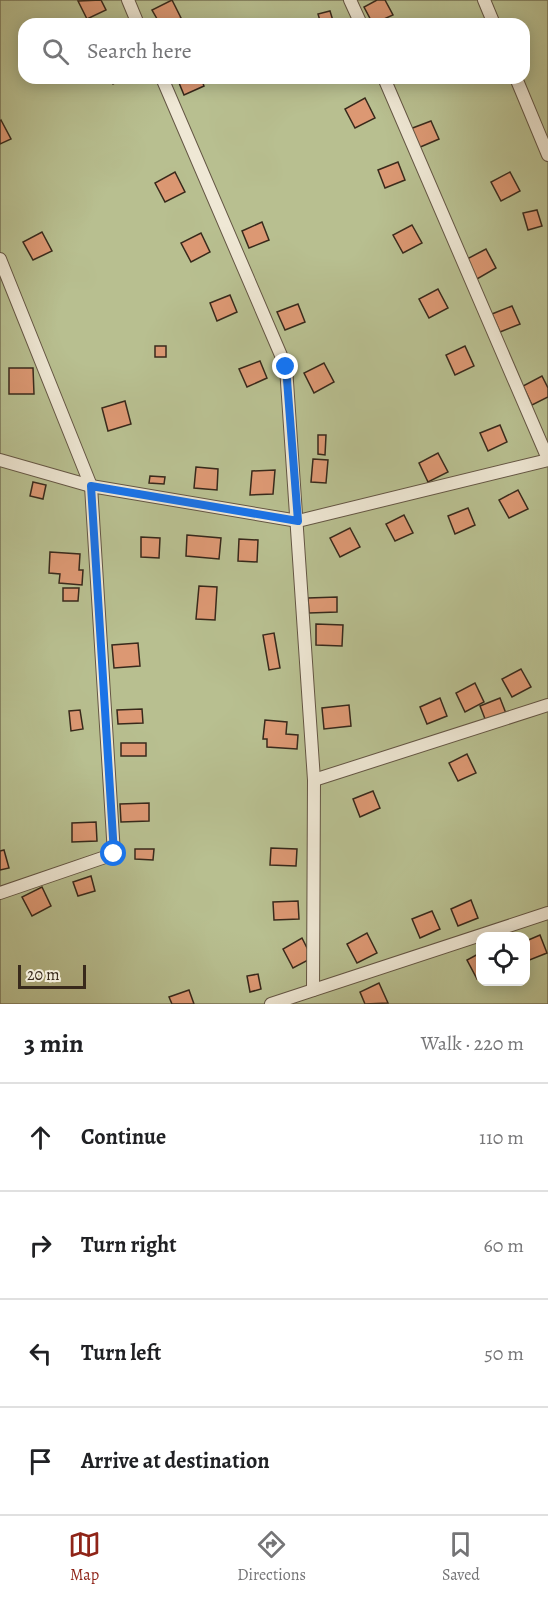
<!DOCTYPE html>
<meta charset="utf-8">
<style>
body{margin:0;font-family:Alegreya,serif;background:#f6f6f6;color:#202124}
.controls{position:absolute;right:18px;bottom:18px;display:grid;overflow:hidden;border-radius:12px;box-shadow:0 3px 15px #0003}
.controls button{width:54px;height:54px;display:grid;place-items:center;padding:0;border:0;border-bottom:2px solid #e0e0e0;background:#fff;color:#202124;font:30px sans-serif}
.scale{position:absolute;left:18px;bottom:15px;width:68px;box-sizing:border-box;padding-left:6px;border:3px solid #38291b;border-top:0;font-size:16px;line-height:21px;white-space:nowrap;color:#38291b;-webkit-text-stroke:4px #efe8d5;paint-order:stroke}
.stop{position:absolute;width:18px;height:18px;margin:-14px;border:4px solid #1a73e8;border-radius:50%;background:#fff}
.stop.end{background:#1a73e8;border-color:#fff;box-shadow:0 2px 6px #0008}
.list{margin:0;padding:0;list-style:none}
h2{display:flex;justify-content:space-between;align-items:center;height:78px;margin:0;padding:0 24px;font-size:26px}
h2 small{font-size:20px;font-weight:400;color:#757577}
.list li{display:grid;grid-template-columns:39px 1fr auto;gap:18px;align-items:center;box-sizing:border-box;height:108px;padding:0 24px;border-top:2px solid #e0e0e0}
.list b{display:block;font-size:22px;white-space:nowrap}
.list em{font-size:20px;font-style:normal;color:#757577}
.icon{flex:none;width:33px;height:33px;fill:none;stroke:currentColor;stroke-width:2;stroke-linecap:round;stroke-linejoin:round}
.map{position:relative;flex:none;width:548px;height:1004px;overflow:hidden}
.search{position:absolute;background:#fff;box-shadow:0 3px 15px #0003;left:18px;right:18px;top:18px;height:66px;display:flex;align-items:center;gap:15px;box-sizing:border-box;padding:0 21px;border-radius:18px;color:#757577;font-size:22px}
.sheet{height:510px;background:#fff}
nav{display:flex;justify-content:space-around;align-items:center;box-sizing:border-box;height:84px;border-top:2px solid #e0e0e0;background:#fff;font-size:16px;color:#757577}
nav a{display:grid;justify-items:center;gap:3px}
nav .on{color:#8f2418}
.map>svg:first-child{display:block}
</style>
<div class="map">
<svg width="548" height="1004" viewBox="0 0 548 1004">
<rect width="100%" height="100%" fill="#e6dcbf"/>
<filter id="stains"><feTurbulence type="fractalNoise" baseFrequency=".00333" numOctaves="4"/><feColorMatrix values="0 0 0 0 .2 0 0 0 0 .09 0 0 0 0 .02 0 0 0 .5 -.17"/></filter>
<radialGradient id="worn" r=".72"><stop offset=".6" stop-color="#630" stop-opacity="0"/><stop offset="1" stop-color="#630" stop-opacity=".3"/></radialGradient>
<path fill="#b8bf90" stroke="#787456" stroke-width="1.5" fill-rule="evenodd" d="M0 0H548V1004H0ZM24 24H524V78H24ZM480 936H526V981H480Z"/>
<g fill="#dc9873" stroke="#38291b" stroke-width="1.5">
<polygon points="101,0 106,10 87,19 78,1"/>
<polygon points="172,0 181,18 170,24 160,24 152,10"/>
<polygon points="377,0 385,0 393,15 373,24 364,7"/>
<polygon points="330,11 334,24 321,24 318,14"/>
<polygon points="110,78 124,78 113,84"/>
<polygon points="177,78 201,78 204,86 184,95"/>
<polygon points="365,98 375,118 355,128 345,109"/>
<polygon points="1,120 11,139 0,144 0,121"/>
<polygon points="431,121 439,139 418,148 410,129"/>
<polygon points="398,162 405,180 385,188 378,170"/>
<polygon points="175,172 185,192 165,202 155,183"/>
<polygon points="510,172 520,191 501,201 491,182"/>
<polygon points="537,210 542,226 528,230 523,213"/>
<polygon points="262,222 269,240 249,248 242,231"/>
<polygon points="412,225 422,243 403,253 393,235"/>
<polygon points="42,232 52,251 33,260 23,242"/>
<polygon points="201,233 210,252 191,262 181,243"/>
<polygon points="486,249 496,268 477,279 467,259"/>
<polygon points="438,289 448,308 429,318 419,299"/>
<polygon points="230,295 237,312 217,321 210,303"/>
<polygon points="298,304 305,322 285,330 277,312"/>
<polygon points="512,306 520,324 500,332 492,314"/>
<rect x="155" y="346" width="11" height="11"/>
<polygon points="465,346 474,366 455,375 446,355"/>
<polygon points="260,361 267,378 247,387 239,369"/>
<polygon points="324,363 334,382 314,393 304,373"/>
<polygon points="9,368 33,368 34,394 9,394"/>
<polygon points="542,376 548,388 548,397 532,405 523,386"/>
<polygon points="125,401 131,424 108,431 102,408"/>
<polygon points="500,425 507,442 488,451 480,433"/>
<polygon points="318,435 326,435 325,455 318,454"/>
<polygon points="438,453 448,472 428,482 419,463"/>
<polygon points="313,459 328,460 326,483 311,482"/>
<polygon points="196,467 218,469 217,490 194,488"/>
<polygon points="275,470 273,494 250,495 252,471"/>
<polygon points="150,476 165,477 164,484 149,483"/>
<polygon points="33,482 46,485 43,499 30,496"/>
<polygon points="518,490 528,509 509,518 499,500"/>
<polygon points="468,508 475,525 455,534 448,516"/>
<polygon points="404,515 413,533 395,541 386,524"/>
<polygon points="350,528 360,547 340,557 330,538"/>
<polygon points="187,535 221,538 219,559 186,556"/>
<polygon points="141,537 160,538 159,558 141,557"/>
<polygon points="239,539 258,540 257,562 238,561"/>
<polygon points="50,552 80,554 79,570 83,570 82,585 59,583 60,574 49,573"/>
<polygon points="199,586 217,587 215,620 196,619"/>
<polygon points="63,588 79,588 78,601 63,601"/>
<polygon points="337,597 337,612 309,613 308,598"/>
<polygon points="316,624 343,625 342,646 316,645"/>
<polygon points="274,633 280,668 269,670 263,635"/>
<polygon points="138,643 140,666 114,668 112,645"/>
<polygon points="521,669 531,687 512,697 502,679"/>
<polygon points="475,683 484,702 465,712 456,693"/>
<polygon points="440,698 447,716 427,724 420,707"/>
<polygon points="500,698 507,716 487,724 480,706"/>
<polygon points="349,705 351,726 324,729 322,708"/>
<polygon points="142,709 143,723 118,724 117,710"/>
<polygon points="80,710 83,729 71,731 69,711"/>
<polygon points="265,720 287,722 286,734 298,735 297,749 267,747 267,739 263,739"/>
<rect x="121" y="743" width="25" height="13"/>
<polygon points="467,754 476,773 458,781 449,763"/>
<polygon points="373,791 380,808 360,817 353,799"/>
<polygon points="149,803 149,821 121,822 120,804"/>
<polygon points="96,822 97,841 72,842 72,823"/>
<polygon points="271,848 297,849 296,866 270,865"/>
<polygon points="135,849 154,849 153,860 135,859"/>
<polygon points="4,850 9,868 0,870 0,851"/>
<polygon points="91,876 95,891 78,896 73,882"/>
<polygon points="42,887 51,906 32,916 22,897"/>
<polygon points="471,900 478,918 458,926 451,909"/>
<polygon points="298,901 299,919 274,920 273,902"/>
<polygon points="432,911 440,929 420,938 412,919"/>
<polygon points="367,933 377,953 357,963 347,944"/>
<polygon points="540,935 547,953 527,961 526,941"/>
<polygon points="302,938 312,958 293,968 283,949"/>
<polygon points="480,953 480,977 477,979 467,960"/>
<polygon points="258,974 261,989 250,992 247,976"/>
<polygon points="379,983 388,1003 365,1004 360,992"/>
<polygon points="189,990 194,1004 172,1004 169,997"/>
</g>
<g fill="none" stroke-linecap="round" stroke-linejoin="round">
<g stroke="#645644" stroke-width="14">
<g id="lane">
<polyline points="128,0 138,24"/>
<polyline points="350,0 361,24"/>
<polyline points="484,0 494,24"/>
<polyline points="162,78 286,367 314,780 313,990"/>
<polyline points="384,78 548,459"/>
<polyline points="516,78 548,155"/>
<polyline points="0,259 91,486 114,854 0,893"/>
<polyline points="0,460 91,486 298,521 548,460"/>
<polyline points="314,780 548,705"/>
<polyline points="271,1004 548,913"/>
</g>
</g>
<use href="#lane" stroke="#efe8d5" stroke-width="12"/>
</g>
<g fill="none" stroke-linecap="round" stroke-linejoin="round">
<polyline stroke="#1a73e8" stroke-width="8" points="114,854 91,486 298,521 286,367"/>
</g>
<rect width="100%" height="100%" filter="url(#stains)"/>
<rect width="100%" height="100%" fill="url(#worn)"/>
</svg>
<div class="controls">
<button><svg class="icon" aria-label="locate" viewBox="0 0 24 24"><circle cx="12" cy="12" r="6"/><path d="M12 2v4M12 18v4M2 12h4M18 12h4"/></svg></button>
</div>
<div class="scale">20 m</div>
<div class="stop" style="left:114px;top:854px"></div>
<div class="stop end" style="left:286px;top:367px"></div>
<div class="search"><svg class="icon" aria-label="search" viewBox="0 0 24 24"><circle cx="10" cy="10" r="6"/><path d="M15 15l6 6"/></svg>Search here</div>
</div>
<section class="sheet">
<h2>3 min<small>Walk · 220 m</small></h2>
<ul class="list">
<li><svg class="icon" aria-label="ahead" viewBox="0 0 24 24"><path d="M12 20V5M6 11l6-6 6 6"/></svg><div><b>Continue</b></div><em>110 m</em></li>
<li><svg class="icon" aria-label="right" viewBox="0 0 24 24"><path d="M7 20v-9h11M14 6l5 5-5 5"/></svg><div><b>Turn right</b></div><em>60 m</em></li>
<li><svg class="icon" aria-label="left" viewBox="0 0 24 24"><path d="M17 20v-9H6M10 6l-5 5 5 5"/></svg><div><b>Turn left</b></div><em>50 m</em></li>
<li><svg class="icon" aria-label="arrive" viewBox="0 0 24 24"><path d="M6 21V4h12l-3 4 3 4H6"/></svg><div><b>Arrive at destination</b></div></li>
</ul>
</section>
<nav>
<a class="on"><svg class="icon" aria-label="map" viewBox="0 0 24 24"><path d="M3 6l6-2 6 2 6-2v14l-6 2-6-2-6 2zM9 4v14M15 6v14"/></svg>Map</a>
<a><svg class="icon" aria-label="directions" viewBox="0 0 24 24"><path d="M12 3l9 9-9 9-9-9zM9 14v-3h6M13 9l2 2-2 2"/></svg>Directions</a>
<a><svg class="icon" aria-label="saved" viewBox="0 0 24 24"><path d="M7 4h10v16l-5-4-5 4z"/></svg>Saved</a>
</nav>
